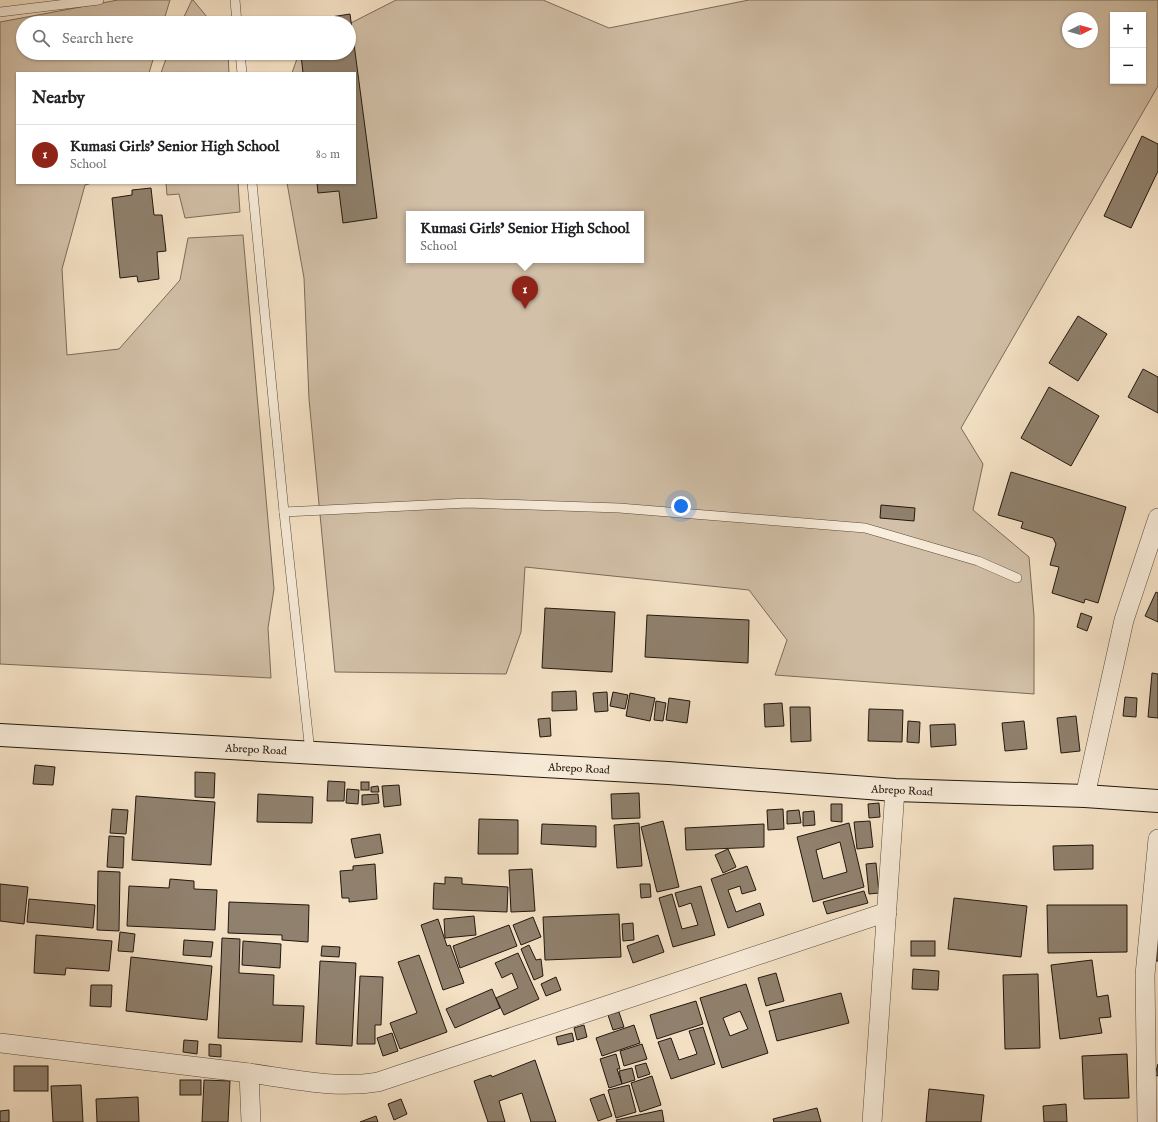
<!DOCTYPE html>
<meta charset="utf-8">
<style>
body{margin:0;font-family:"IM FELL English",serif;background:#f2f2f2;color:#202124}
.controls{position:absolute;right:12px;top:12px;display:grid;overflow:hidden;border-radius:0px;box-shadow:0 1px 3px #0004}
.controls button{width:36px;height:36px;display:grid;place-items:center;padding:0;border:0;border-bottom:1px solid #e0e0e0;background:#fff;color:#202124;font:20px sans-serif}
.compass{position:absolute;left:1062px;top:12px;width:36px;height:36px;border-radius:50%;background:#fff;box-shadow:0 1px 3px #0004;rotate:85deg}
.you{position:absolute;left:681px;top:506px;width:14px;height:14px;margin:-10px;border:3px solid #fff;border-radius:50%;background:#1a73e8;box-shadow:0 0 0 6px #1a73e833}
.badge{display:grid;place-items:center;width:26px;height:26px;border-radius:50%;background:#8f2418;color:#fff;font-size:13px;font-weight:700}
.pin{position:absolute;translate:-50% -33px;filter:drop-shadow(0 1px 2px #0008)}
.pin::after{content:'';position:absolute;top:21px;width:14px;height:12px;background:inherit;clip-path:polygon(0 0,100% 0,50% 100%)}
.popup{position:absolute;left:406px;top:211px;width:238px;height:52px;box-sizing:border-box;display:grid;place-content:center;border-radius:0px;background:#fff;filter:drop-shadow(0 1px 3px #0005);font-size:13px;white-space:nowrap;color:#757577}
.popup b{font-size:15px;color:#202124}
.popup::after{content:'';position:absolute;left:50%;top:100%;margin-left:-8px;border:8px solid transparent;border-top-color:#fff}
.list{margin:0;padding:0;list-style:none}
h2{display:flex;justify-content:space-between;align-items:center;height:52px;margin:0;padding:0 16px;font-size:17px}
h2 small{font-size:13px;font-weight:400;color:#757577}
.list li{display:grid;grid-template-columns:26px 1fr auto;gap:12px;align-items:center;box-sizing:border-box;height:60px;padding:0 16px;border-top:1px solid #e0e0e0}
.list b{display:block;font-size:15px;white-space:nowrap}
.list p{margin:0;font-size:13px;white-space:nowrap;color:#757577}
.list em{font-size:13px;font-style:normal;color:#757577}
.icon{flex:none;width:22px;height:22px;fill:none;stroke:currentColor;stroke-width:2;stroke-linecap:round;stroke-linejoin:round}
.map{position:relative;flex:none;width:1158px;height:1122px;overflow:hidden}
.search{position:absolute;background:#fff;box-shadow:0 1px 3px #0004;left:16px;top:16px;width:340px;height:44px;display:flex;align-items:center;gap:10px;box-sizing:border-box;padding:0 14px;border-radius:22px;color:#757577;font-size:15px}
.panel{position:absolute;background:#fff;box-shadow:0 1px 3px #0004;left:16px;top:72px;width:340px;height:112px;border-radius:0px}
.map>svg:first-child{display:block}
</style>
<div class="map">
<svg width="1158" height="1122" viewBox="0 0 1158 1122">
<rect width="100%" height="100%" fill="#f6e3c7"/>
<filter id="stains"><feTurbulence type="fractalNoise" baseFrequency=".005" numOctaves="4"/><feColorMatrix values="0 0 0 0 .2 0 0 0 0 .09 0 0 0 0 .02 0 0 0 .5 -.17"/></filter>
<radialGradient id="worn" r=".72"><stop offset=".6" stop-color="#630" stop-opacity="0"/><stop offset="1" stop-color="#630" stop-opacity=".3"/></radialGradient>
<g fill="#d2c0a8" stroke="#7a6c5b" fill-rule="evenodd">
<polygon points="118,0 170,0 163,23 23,23 23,53 155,53 149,73 17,73 17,183 92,183 85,185 62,269 67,355 119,349 180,280 188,238 243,235 274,589 268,628 271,678 0,664 0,22"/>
<polygon points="192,0 193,0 212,23 181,23"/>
<path d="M396 0H543L609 28 749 0H1158V86L961 428 983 464 973 510 1029 557 1034 616V694L775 675 787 640 749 590 525 567 521 632 506 674 335 672 309 399 304 278 287 183H355V73H292L299 53H349V24ZM1113 15H1143V81H1113ZM1068 18H1092V42H1068ZM409 214H641V260H409Z"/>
<polygon points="168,53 228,53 229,73 161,73"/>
<polygon points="166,183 238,183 240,212 185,218 179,194 167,195"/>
</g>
<g fill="#90816e" stroke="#21170e" fill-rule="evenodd">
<polygon points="350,14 377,218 343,223 339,191 318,193 317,183 355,183 355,73 303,73 301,55 316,53 349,53 349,23 319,23 318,19"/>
<polygon points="1142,136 1158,144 1158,171 1131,228 1104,216"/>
<polygon points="151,188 154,215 162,215 166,251 157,252 159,279 138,282 137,276 120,278 112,198 132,195 132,190"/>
<polygon points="1078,316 1107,334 1078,381 1049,363"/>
<polygon points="1143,369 1158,377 1158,413 1128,397"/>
<polygon points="1049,387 1099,416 1071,466 1021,438"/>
<polygon points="1011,472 1126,507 1098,603 1085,599 1084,603 1052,593 1059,567 1050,565 1056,544 1053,538 1021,528 1023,522 998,515"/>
<polygon points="881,505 915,508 914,521 880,518"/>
<polygon points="1156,592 1158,593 1158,622 1145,616"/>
<polygon points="545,608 615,612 612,672 542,668"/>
<polygon points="1081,613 1092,617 1087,631 1077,627"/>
<polygon points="647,615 749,620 748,663 645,657"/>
<polygon points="1152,673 1158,674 1158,718 1148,717"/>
<polygon points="576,691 577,710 552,711 552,692"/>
<polygon points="607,692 608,711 595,712 593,693"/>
<polygon points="613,692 628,695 625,709 610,706"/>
<polygon points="630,693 655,698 650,721 626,716"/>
<polygon points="1125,697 1137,698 1136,717 1123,716"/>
<polygon points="669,698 690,701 687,723 666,720"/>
<polygon points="656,701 666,703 663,721 654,720"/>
<polygon points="782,703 784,726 765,727 764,704"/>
<polygon points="790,707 810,707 811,741 791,742"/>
<polygon points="869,709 903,710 902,742 868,741"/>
<polygon points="1076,716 1080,751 1061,753 1057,718"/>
<polygon points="550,718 551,736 540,737 538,719"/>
<polygon points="908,721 920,722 919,743 907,742"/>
<polygon points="1024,721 1027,749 1005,751 1002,723"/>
<polygon points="955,724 956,745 931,747 930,725"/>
<polygon points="35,765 55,767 53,785 33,784"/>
<polygon points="195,772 215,773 214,798 195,797"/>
<polygon points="328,781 345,782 344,801 327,801"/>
<rect x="361" y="782" width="8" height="8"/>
<polygon points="399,785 401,805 384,807 382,786"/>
<polygon points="378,786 379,792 371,792 371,787"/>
<polygon points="347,789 359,790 358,804 346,803"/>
<polygon points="639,793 640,818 612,819 611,794"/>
<polygon points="258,794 313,797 312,823 257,822"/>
<polygon points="378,794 379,803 362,805 362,795"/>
<polygon points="136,796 215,802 211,865 132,860"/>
<polygon points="879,803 880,817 869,818 868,804"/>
<polygon points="831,804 842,804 842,822 831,821"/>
<polygon points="112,809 128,810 126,834 110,833"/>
<polygon points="783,809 784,829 768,830 767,810"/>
<polygon points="799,810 801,823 787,824 787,811"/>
<polygon points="814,811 815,825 803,826 803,812"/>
<polygon points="479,819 518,820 518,854 478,854"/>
<polygon points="663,821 679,887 657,892 641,827"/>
<polygon points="870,821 873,847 857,849 854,822"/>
<polygon points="639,823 642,866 617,868 614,825"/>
<path d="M849 823 864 887 813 902 797 837ZM840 842 847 872 823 879 816 850Z"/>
<polygon points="542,824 596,826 596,847 541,844"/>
<polygon points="764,824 764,847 686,850 685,828"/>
<polygon points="380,834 383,853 355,858 351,839"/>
<polygon points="109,836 124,837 123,868 107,867"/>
<polygon points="1093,845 1093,869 1054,870 1053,846"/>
<polygon points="728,849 736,867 723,873 715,855"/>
<polygon points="876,863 879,893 869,894 866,864"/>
<polygon points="375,864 377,899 349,902 349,898 342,898 340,871 353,870 353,866"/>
<polygon points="747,866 756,890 742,894 740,886 728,890 736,912 760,903 764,915 728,928 711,879"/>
<polygon points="532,869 535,911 511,912 509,870"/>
<polygon points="98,871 120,872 119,931 97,930"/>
<polygon points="445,877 462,878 462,884 508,887 507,912 433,909 434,883 445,884"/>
<polygon points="170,879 194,881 194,889 217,890 215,930 127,926 129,886 169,888"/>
<polygon points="0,884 28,887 24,924 0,921"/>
<polygon points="640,884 650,884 651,897 641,898"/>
<polygon points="701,886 715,935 673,947 659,898 672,894 682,929 698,925 691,903 679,907 675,893"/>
<polygon points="864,891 868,903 827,914 823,902"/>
<polygon points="954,898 1027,906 1021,957 948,949"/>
<polygon points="29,899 95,905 93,928 27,922"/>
<polygon points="229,902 309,905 308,942 282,940 282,935 228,933"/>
<polygon points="1047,905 1127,905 1127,952 1048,953"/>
<polygon points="619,914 621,957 545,960 543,917"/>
<polygon points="474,916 476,935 445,938 444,919"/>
<polygon points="533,917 541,937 521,945 513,925"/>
<polygon points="438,919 447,946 450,945 464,983 443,990 421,925"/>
<polygon points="633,923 634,940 623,941 622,924"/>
<polygon points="509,925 517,946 460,968 453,946"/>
<rect x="1156" y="929" width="2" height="32"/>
<polygon points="120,932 135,934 133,952 118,951"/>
<polygon points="36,935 112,941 109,971 66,968 65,975 34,973"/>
<polygon points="658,935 664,952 633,963 627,946"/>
<polygon points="222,938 240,939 239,973 274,975 273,1005 304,1006 302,1042 218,1038"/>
<polygon points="184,940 213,942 211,957 183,955"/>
<polygon points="243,941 281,944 280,968 242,965"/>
<rect x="911" y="941" width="24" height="15"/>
<polygon points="529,945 536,960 541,959 543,976 534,980 521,949"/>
<polygon points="322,946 340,947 339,957 321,956"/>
<polygon points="518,953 539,999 504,1015 496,998 518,988 512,973 502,978 495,963"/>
<polygon points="419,955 447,1032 400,1049 390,1023 417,1013 398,962"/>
<polygon points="131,957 212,966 207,1020 126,1011"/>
<polygon points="1092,960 1097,997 1108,995 1111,1017 1099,1018 1102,1033 1060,1039 1051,965"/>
<polygon points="320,961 356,963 352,1046 316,1044"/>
<polygon points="913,969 939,971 938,990 912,989"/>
<polygon points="776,973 784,1001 766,1006 758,978"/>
<polygon points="1038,974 1040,1048 1005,1049 1003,975"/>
<polygon points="360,976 383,977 381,1025 375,1025 375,1044 357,1044"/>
<polygon points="556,977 561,990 546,996 541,984"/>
<path d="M746 984 768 1053 722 1068 700 998ZM740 1011 748 1029 730 1036 723 1018Z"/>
<polygon points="91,985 112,985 111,1007 90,1006"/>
<polygon points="492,989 500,1008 455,1028 446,1009"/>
<polygon points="841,993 849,1023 777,1041 769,1011"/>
<polygon points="696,1001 703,1024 657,1039 650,1015"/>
<polygon points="619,1012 624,1027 613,1030 608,1015"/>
<polygon points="584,1025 587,1037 577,1040 574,1028"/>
<polygon points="634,1025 640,1043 602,1056 596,1038"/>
<polygon points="703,1027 715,1064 671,1079 658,1042 671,1038 679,1060 697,1054 689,1031"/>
<polygon points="392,1033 398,1051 383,1056 377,1038"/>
<polygon points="572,1033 574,1041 558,1045 556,1037"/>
<polygon points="184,1040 198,1041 197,1054 183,1052"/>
<polygon points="209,1044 221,1045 221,1057 209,1056"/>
<polygon points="642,1044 647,1059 624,1066 620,1051"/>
<polygon points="616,1054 620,1069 617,1069 622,1084 609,1088 600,1059"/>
<polygon points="1127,1054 1129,1098 1084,1099 1082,1056"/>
<polygon points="535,1060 556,1122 531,1122 522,1093 499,1101 505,1122 488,1122 474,1081 491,1075 492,1077"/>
<polygon points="646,1063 650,1074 638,1078 635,1066"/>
<polygon points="1158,1064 1158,1076 1155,1075"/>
<rect x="14" y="1066" width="34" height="25"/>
<polygon points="632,1068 635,1080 622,1084 619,1071"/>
<polygon points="652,1076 661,1105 640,1112 631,1083"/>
<rect x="180" y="1080" width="21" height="15"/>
<polygon points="204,1080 230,1081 228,1122 202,1122"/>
<polygon points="81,1085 83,1122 53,1122 51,1086"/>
<polygon points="629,1085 636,1112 616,1118 608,1090"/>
<polygon points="929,1089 984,1095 981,1122 926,1122"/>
<polygon points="604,1094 612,1116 598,1121 590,1099"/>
<polygon points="138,1097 139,1122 97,1122 96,1099"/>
<polygon points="401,1099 407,1114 394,1120 388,1104"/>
<polygon points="1066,1104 1067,1122 1044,1122 1043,1106"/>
<polygon points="817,1108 821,1122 774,1122 773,1119"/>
<polygon points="9,1110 9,1122 0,1122 0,1111"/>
<polygon points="662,1110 664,1122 617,1122 616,1120"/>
<polygon points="376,1116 378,1122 360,1122"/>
</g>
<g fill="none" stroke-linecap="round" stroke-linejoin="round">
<g stroke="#564a3c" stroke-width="10">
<g id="lane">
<polyline points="235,0 237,23"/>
<polyline points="0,12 99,0"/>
<polyline points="240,53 242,73"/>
<polyline points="252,183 284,512 310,752"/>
<polyline points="284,512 468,503 619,508 865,528 978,561 1017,578"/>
</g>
</g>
<g stroke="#564a3c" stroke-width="20">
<g id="street">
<polyline points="1085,796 1124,620 1158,518"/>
<polyline points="0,1043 249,1073"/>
<path d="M251 1122 249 1073C291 1079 336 1089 378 1082L887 912"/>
<polyline points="872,1122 895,790"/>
<polyline points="1147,1122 1145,975 1158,839"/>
</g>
</g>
<g stroke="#21170e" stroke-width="24">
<polyline id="secondary" points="0,735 668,773 895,790 1085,796 1158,801"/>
</g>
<use href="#lane" stroke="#f9eddb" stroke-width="9"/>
<use href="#street" stroke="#f9eddb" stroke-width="19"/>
<use href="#secondary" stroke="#f9eddb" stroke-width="22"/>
</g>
<g text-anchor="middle" stroke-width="4" stroke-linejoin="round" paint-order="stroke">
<g font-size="11" fill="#21170e" stroke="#f9eddb">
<text transform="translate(256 749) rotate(3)" y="4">Abrepo Road</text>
<text transform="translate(579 768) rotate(3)" y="4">Abrepo Road</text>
<text transform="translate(902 790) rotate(3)" y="4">Abrepo Road</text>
</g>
</g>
<rect width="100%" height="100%" filter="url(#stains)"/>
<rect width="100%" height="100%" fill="url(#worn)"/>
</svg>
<div class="controls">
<button>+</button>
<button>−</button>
</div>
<svg class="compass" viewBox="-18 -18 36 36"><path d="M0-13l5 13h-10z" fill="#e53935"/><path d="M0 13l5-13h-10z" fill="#757577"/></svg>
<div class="you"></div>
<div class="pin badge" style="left:525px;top:309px">1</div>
<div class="popup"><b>Kumasi Girls' Senior High School</b>School</div>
<div class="search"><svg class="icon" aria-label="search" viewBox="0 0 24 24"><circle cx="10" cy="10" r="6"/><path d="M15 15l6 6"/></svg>Search here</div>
<section class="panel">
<h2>Nearby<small></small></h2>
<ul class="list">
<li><span class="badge">1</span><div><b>Kumasi Girls' Senior High School</b><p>School</p></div><em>80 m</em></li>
</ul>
</section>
</div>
